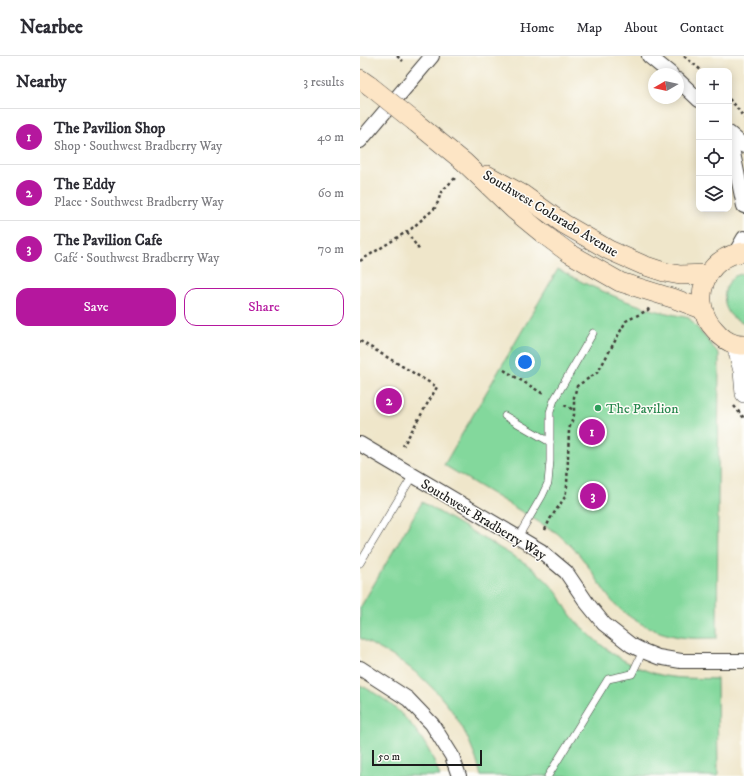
<!DOCTYPE html>
<meta charset="utf-8">
<style>
body{margin:0;font-family:"IM FELL DW Pica",serif;background:#f7f7f7;color:#2b2b33}
.controls{position:absolute;right:12px;top:12px;display:grid;overflow:hidden;border-radius:8px;box-shadow:0 2px 10px #0003}
.controls button{width:36px;height:36px;display:grid;place-items:center;padding:0;border:0;border-bottom:1px solid #e1e1e2;background:#fff;color:#2b2b33;font:20px sans-serif}
.compass{position:absolute;left:288px;top:12px;width:36px;height:36px;border-radius:50%;background:#fff;box-shadow:0 2px 10px #0003;rotate:261deg}
.scale{position:absolute;left:12px;bottom:10px;width:110px;box-sizing:border-box;padding-left:4px;border:2px solid #1c1c1c;border-top:0;font-size:11px;line-height:14px;white-space:nowrap;color:#1c1c1c;-webkit-text-stroke:3px #fdfcf7;paint-order:stroke}
.you{position:absolute;left:165px;top:306px;width:14px;height:14px;margin:-10px;border:3px solid #fff;border-radius:50%;background:#1a73e8;box-shadow:0 0 0 6px #1a73e833}
.badge{display:grid;place-items:center;width:26px;height:26px;border-radius:50%;background:#b5179e;color:#fff;font-size:13px;font-weight:700}
.pin{position:absolute;translate:-50% -50%;border:2px solid #fff;box-shadow:0 1px 4px #0006}
.list{margin:0;padding:0;list-style:none}
h2{display:flex;justify-content:space-between;align-items:center;height:52px;margin:0;padding:0 16px;font-size:17px}
h2 small{font-size:13px;font-weight:400;color:#7c7c81}
.list li{display:grid;grid-template-columns:26px 1fr auto;gap:12px;align-items:center;box-sizing:border-box;height:56px;padding:0 16px;border-top:1px solid #e1e1e2}
.list b{display:block;font-size:15px;white-space:nowrap}
.list p{margin:0;font-size:13px;white-space:nowrap;color:#7c7c81}
.list em{font-size:13px;font-style:normal;color:#7c7c81}
.actions{display:flex;gap:8px;padding:12px 16px}
.actions a{flex:1;padding:9px 0;border:1px solid #b5179e;border-radius:12px;text-align:center;font-size:14px;color:#b5179e}
.actions .main{background:#b5179e;color:#fff}
.icon{flex:none;width:22px;height:22px;fill:none;stroke:currentColor;stroke-width:2;stroke-linecap:round;stroke-linejoin:round}
.map{position:relative;flex:none;width:384px;height:720px;overflow:hidden}
header{display:flex;align-items:center;gap:24px;box-sizing:border-box;height:56px;padding:0 20px;background:#fff;border-bottom:1px solid #e1e1e2}
header strong{font-size:19px}
nav{display:flex;gap:22px;margin-inline-start:auto;font-size:14px}
main{display:flex}
aside{flex:1;background:#fff}
.map>svg:first-child{display:block}
</style>
<header>
<strong>Nearbee</strong>
<nav><a>Home</a><a>Map</a><a>About</a><a>Contact</a></nav>
</header>
<main>
<aside>
<h2>Nearby<small>3 results</small></h2>
<ul class="list">
<li><span class="badge">1</span><div><b>The Pavilion Shop</b><p>Shop · Southwest Bradberry Way</p></div><em>40 m</em></li>
<li><span class="badge">2</span><div><b>The Eddy</b><p>Place · Southwest Bradberry Way</p></div><em>60 m</em></li>
<li><span class="badge">3</span><div><b>The Pavilion Cafe</b><p>Café · Southwest Bradberry Way</p></div><em>70 m</em></li>
</ul>
<div class="actions"><a class="main">Save</a><a>Share</a></div>
</aside>
<div class="map">
<svg width="384" height="720" viewBox="0 0 384 720">
<rect width="100%" height="100%" fill="#fdfcf7"/>
<filter id="ink" filterUnits="userSpaceOnUse"><feTurbulence type="fractalNoise" baseFrequency=".025" numOctaves="2"/><feDisplacementMap in="SourceGraphic" scale="8" xChannelSelector="R" yChannelSelector="G"/><feConvolveMatrix kernelMatrix="1 2 1 2 8 2 1 2 1" color-interpolation-filters="sRGB"/></filter>
<filter id="wash" filterUnits="userSpaceOnUse"><feTurbulence type="fractalNoise" baseFrequency=".012" numOctaves="4" result="noise"/><feDisplacementMap in="SourceGraphic" scale="16" xChannelSelector="R" yChannelSelector="G"/><feGaussianBlur stdDeviation="0.9" result="paint"/><feColorMatrix in="noise" values="0 0 0 0 0 0 0 0 0 0 0 0 0 0 0 0 0 1.4 0 .05"/><feComposite in="paint" operator="in"/></filter>
<g filter="url(#wash)">
<rect width="100%" height="100%" fill="#efe6ca"/>
<g fill="#83d89c" stroke="#507a5c">
<path d="M198 213 224 227 263 244 293 254 329 262 359 298 357 582C345 582 332 583 320 581 294 577 269 564 251 544 241 532 235 518 225 506 217 495 207 486 197 477L84 409Z"/>
<path d="M384 217V267C378 264 372 262 369 257 361 245 364 228 375 220 378 219 381 218 384 217Z"/>
<path d="M62 446 165 507C179 517 191 528 200 541 204 548 208 556 213 562 216 566 220 570 224 573 246 596 273 613 305 620 322 623 340 622 357 623L358 720H121C110 675 87 641 50 612 35 600 17 592 0 582V552Z"/>
<path d="M0 629C10 634 20 640 29 647 53 666 70 691 80 720H0Z"/>
</g>
</g>
<g filter="url(#ink)">
<g fill="none" stroke-linecap="round" stroke-linejoin="round">
<g stroke="#3c3a36" stroke-width="8">
<g id="service">
<polyline points="145,360 190,386"/>
<polyline points="158,481 182,440 188,427 190,405 190,356 194,344 233,277"/>
<polyline points="0,507 53,419"/>
<polyline points="188,720 248,623 272,618 283,595"/>
</g>
</g>
<g stroke="#3c3a36" stroke-width="16">
<g id="minor">
<polyline points="289,0 311,18"/>
<polyline points="318,24 339,44"/>
<polyline points="369,77 384,90"/>
<polyline points="369,78 384,150"/>
<polyline points="0,85 72,0"/>
<polyline points="376,196 384,182"/>
<polyline points="0,388 181,495 206,516 227,547 244,568 271,589 283,595 298,601 321,605 384,605"/>
<polyline points="0,612 48,643 72,668 92,700 99,720"/>
</g>
</g>
<g stroke="#3c3a36" stroke-width="18">
<polyline id="tertiary" points="375,288 382,315 384,338"/>
</g>
<g stroke="#3c3a36" stroke-width="20">
<g id="secondary">
<polyline points="0,23 10,30"/>
<polyline points="55,66 104,106 154,154 182,177 209,197 260,226 315,243 342,253"/>
<polyline points="127,119 162,138 204,168 249,194 283,209 304,216 320,219 348,218"/>
<path d="M384 196C345 200 328 246 355 274 360 280 367 286 375 288 378 289 381 289 384 289"/>
</g>
</g>
<g stroke="#3c3a36" stroke-width="2.5" stroke-dasharray="3 3" stroke-linecap="butt">
<polyline points="37,0 43,5"/>
<polyline points="324,0 342,15"/>
<polyline points="369,43 375,49 384,62"/>
<polyline points="47,176 60,195"/>
<polyline points="0,205 51,173 75,152 78,146 81,136 96,121"/>
<polyline points="0,285 77,331 43,390"/>
<polyline points="144,314 185,339"/>
<polyline points="204,349 214,354"/>
<polyline points="374,350 384,362"/>
<polyline points="185,474 190,463 205,441 207,430 209,373 214,359 214,341 217,330 238,316 266,265 288,254 289,252"/>
</g>
<use href="#service" stroke="#fff" stroke-width="7"/>
<use href="#minor" stroke="#fff" stroke-width="14"/>
<use href="#tertiary" stroke="#fff" stroke-width="17"/>
<use href="#secondary" stroke="#fde5c5" stroke-width="19"/>
<g stroke="#3c3a36" stroke-width="20" stroke-linecap="butt">
<polyline id="secondary-bridge" points="10,30 55,66"/>
</g>
<use href="#secondary-bridge" stroke="#fde5c5" stroke-width="19"/>
</g>
</g>
<circle fill="#2e9e5b" stroke="#fdfcf7" stroke-width="1.5" cx="238" cy="352" r="4"/>
<g text-anchor="middle" stroke-width="3" stroke-linejoin="round" paint-order="stroke">
<g font-size="14" fill="#1c1c1c" stroke="#fdfcf7">
<text transform="translate(191 157) rotate(31)" y="5">Southwest Colorado Avenue</text>
<text transform="translate(124 463) rotate(31)" y="5">Southwest Bradberry Way</text>
</g>
<g font-size="14" fill="#27864d" stroke="#fdfcf7" text-anchor="start">
<text x="246" y="357">The Pavilion</text>
</g>
</g>
</svg>
<div class="controls">
<button>+</button>
<button>−</button>
<button><svg class="icon" aria-label="locate" viewBox="0 0 24 24"><circle cx="12" cy="12" r="6"/><path d="M12 2v4M12 18v4M2 12h4M18 12h4"/></svg></button>
<button><svg class="icon" aria-label="layers" viewBox="0 0 24 24"><path d="M12 4l9 5-9 5-9-5zM3 14l9 5 9-5"/></svg></button>
</div>
<svg class="compass" viewBox="-18 -18 36 36"><path d="M0-13l5 13h-10z" fill="#e53935"/><path d="M0 13l5-13h-10z" fill="#7c7c81"/></svg>
<div class="scale">50 m</div>
<div class="you"></div>
<div class="pin badge" style="left:232px;top:376px">1</div>
<div class="pin badge" style="left:29px;top:345px">2</div>
<div class="pin badge" style="left:233px;top:440px">3</div>
</div>
</main>
